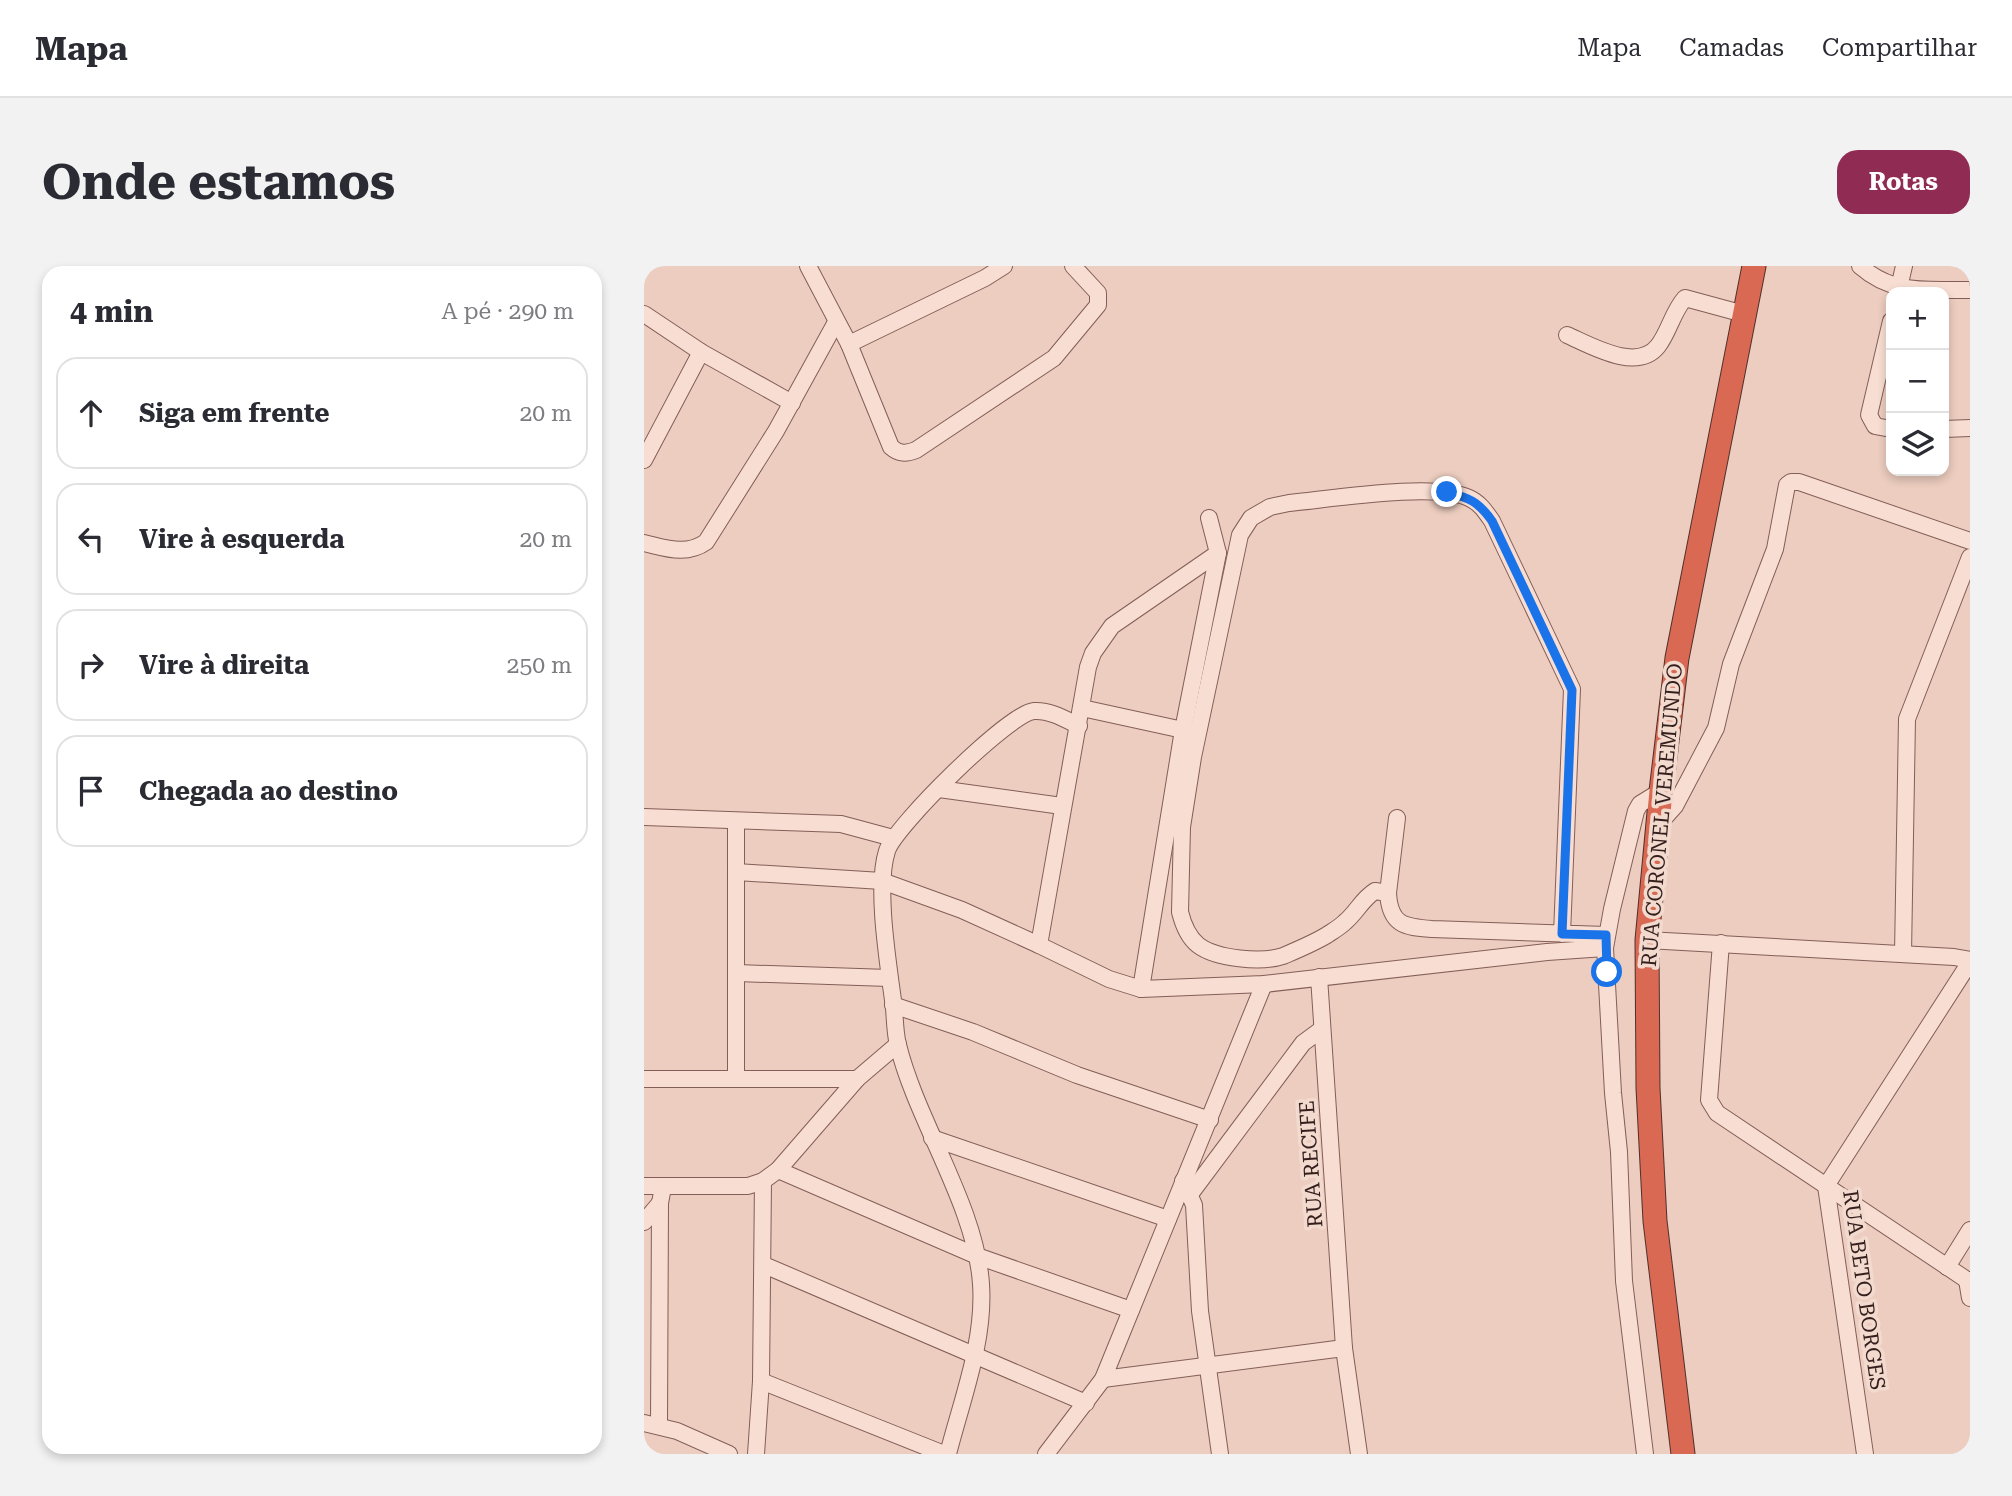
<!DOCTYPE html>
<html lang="pt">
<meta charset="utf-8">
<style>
body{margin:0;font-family:"Roboto Serif",serif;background:#f2f2f3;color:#2b2b33}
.controls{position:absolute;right:21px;top:21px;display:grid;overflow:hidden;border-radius:14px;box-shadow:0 4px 10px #0003}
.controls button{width:63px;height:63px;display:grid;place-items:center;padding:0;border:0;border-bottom:2px solid #e1e1e2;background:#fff;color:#2b2b33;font:35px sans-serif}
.stop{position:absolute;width:21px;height:21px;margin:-16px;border:5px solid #1a73e8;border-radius:50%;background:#fff}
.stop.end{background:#1a73e8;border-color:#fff;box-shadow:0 2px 7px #0008}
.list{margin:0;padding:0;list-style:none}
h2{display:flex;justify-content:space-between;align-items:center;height:91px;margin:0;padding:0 28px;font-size:30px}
h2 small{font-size:23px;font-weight:400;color:#7c7c81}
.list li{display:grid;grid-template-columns:46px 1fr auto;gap:21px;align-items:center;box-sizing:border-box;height:112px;margin:0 14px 14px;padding:0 14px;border:2px solid #e1e1e2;border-radius:21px}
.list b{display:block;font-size:26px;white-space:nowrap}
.list em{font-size:23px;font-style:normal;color:#7c7c81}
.icon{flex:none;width:38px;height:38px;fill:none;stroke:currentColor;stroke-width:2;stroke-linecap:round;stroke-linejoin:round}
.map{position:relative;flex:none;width:1326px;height:1188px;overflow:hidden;border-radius:21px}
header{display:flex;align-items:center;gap:42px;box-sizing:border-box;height:98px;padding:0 35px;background:#fff;border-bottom:2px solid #e1e1e2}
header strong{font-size:33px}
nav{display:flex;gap:38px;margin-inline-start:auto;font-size:24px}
.intro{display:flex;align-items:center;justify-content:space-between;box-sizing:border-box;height:168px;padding:0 42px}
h1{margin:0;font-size:49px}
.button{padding:18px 32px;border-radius:21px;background:#902b53;color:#fff;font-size:24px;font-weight:700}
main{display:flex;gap:42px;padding:0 42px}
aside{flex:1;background:#fff;border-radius:21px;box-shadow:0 4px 10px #0003}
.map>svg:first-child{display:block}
</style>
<header>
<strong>Mapa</strong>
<nav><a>Mapa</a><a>Camadas</a><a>Compartilhar</a></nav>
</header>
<div class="intro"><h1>Onde estamos</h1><a class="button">Rotas</a></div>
<main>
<aside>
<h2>4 min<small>A pé · 290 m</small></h2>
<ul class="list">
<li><svg class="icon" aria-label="ahead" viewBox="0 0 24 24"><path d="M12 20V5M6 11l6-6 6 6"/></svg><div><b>Siga em frente</b></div><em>20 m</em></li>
<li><svg class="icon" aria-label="left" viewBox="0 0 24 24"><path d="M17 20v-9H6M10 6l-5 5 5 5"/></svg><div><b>Vire à esquerda</b></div><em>20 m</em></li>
<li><svg class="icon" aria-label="right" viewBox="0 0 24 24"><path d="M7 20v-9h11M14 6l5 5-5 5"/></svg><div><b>Vire à direita</b></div><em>250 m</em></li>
<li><svg class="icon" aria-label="arrive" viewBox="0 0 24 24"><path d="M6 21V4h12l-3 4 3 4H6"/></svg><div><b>Chegada ao destino</b></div></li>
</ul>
</aside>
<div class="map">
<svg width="1326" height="1188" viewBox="0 0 1326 1188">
<rect width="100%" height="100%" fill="#eccdbf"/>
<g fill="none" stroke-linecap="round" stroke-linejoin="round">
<g stroke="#845e58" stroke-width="18">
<g id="minor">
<path d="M164 0 205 78 247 181C255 188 262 188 272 184L410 92 454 39V27L429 0"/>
<path d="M1216 0C1250 30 1284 23 1326 24"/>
<polyline points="1254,26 1260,0"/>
<polyline points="0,48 57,86 148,137"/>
<polyline points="1247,55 1225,149 1231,160 1247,163"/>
<path d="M923 69C946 79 993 107 1014 80 1025 66 1029 45 1041 32L1100 48"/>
<polyline points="205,78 341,12 360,0"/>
<polyline points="1300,163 1326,162"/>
<polyline points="0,194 57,86"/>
<path d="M0 277C22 282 42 290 62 276L132 165 192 56"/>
<polyline points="438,442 539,464"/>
<polyline points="295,523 418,540"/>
<polyline points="0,551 197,558 249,572"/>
<polyline points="92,556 92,811"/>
<polyline points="1014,559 1031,540 1072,462 1087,398 1131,283 1143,219 1147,216 1155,216 1326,275"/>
<polyline points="92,606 238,615 318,644 395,679 465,713 497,723 620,718 903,686 961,682"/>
<polyline points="744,627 753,552"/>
<path d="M918 668 928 423 848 255C841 245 836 237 825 232 791 216 687 233 645 237L626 241 607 252 596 269 549 491 538 561 536 646C539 658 544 671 554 679 572 693 618 697 639 690 653 684 670 677 683 669 689 665 696 661 701 656 713 646 718 633 731 625L744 627C746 659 760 661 788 663L962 669"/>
<polyline points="1003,674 1310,691 1326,694"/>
<polyline points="1077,677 1065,834 1073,847 1326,1016"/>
<polyline points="395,679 444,401 449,387 468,360 574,287"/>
<polyline points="1259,688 1263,453 1326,291"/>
<polyline points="93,707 245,712"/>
<polyline points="675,711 700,1082"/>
<polyline points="497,723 539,464 574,287 565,252"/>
<polyline points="249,739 329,766 433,809 566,854"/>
<polyline points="0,813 213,813"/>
<polyline points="288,872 524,953"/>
<polyline points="134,904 333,990 487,1044"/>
<polyline points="539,915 550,939 556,1045 576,1188"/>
<polyline points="0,920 104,920 119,915 134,904 213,813 254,778"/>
<polyline points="547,927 659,777 678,763"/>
<polyline points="0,956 16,937"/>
<polyline points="120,999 442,1137"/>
<polyline points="1303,1001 1326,964"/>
<polyline points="1323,1014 1326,1032"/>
<polyline points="459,1113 700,1082 715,1188"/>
<polyline points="117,1115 300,1188"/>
<polyline points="0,1157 33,1165 85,1188"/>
<polyline points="15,1159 16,937 19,921"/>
<polyline points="112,1188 117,1115 119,915"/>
<path d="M304 1188C318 1133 341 1075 337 1018 332 940 273 856 254 779 251 767 251 754 250 742 245 702 231 622 243 585 250 561 365 447 390 445 406 444 421 453 435 460"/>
<polyline points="402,1188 459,1113 620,718"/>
<polyline points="1001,1188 980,1015 975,886 969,827 961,682 968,643 992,545 996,538 1017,525"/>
<polyline points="1221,1188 1182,920 1326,696"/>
</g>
</g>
<g stroke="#51302d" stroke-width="25">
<polyline id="highway" points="1039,1188 1011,955 1004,822 1003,674 1017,525 1033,392 1110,0"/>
</g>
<use href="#minor" stroke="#f7ddd2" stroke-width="16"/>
<use href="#highway" stroke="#d96952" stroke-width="23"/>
</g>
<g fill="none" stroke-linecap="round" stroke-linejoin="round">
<path stroke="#1a73e8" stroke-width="9" d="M803 226C825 232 834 235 848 255L928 424 918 668 962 669 963 706"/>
</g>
<g text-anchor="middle" stroke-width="7" stroke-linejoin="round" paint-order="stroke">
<g font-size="21" fill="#341f1c" stroke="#f3dacf">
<text transform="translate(1018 549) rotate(-85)" y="7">RUA CORONEL VEREMUNDO</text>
<text transform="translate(667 898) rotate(-94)" y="7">RUA RECIFE</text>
<text transform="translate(1220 1024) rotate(82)" y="7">RUA BETO BORGES</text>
</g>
</g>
</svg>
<div class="controls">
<button>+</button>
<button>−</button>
<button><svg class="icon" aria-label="layers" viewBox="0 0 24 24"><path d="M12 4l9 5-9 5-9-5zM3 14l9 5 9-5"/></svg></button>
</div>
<div class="stop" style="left:963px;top:706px"></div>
<div class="stop end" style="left:803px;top:226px"></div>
</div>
</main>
